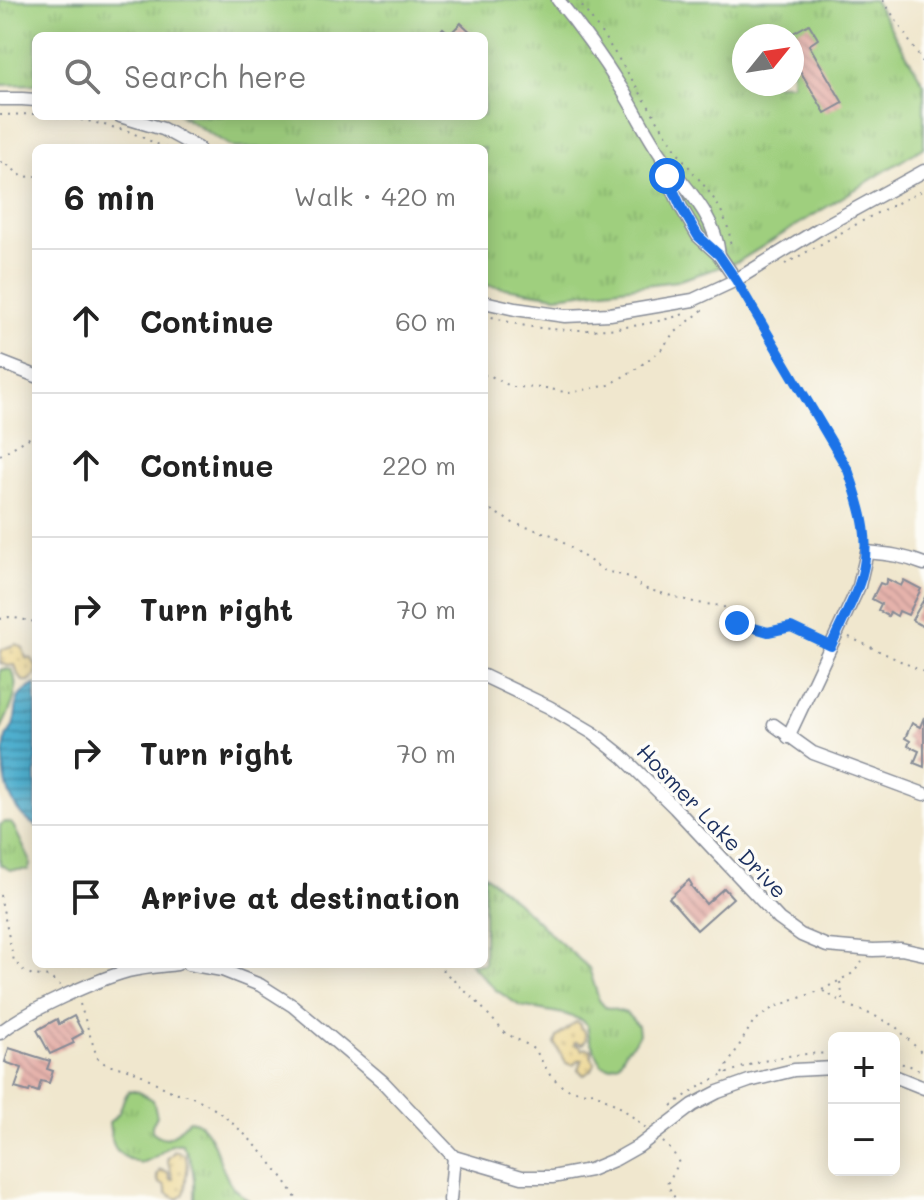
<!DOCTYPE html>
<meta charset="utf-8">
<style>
body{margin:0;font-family:Mali,sans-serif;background:#f6f6f6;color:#222}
.controls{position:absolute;right:24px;bottom:24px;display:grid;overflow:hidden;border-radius:12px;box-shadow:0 4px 20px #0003}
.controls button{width:72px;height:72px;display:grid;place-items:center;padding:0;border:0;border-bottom:2px solid #e0e0e0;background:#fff;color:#222;font:40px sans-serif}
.compass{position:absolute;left:732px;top:24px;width:72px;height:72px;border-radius:50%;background:#fff;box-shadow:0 4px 20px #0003;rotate:60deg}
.stop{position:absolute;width:24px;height:24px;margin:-18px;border:6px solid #1a73e8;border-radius:50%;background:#fff}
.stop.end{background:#1a73e8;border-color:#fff;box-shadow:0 2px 8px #0008}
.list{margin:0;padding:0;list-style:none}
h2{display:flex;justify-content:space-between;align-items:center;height:104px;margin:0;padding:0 32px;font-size:34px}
h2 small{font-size:26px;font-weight:400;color:#767676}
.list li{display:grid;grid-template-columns:52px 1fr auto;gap:24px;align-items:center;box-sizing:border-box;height:144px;padding:0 32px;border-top:2px solid #e0e0e0}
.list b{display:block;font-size:30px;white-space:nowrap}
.list em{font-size:26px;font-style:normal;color:#767676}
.icon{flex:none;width:44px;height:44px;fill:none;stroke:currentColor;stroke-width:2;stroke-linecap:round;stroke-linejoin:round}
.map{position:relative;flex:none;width:924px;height:1200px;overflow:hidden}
.search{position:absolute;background:#fff;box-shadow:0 4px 20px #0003;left:32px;top:32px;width:456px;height:88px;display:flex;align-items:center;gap:20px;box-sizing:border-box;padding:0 28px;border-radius:12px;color:#767676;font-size:30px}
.panel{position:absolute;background:#fff;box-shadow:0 4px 20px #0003;left:32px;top:144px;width:456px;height:824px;border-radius:12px}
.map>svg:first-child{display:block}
</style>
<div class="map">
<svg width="924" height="1200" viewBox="0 0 924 1200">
<defs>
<pattern id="grass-tufts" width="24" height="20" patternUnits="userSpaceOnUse" patternTransform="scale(2)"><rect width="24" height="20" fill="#9fcf7e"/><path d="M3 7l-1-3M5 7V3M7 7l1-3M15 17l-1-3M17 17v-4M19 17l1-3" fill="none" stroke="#88b26f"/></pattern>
<pattern id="sand-dots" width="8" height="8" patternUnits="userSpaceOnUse" patternTransform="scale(2)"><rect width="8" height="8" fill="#eeda9e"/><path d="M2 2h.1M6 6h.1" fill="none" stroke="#ccbb8a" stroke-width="1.8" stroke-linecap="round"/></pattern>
<pattern id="water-rules" width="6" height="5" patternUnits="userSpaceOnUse" patternTransform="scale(2)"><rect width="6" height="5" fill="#50afce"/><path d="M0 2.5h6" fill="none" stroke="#428faa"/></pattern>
<pattern id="building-back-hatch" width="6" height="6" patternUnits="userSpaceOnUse" patternTransform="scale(2)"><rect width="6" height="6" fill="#e5b2ab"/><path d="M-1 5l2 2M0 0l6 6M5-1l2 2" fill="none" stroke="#c49996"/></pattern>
</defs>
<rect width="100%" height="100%" fill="#fdfcf7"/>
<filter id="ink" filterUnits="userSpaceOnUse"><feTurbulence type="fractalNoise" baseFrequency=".0125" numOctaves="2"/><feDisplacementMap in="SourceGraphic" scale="16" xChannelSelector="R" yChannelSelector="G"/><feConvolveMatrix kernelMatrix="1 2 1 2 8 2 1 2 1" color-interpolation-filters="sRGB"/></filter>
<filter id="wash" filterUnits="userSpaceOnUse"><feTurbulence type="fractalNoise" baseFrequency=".006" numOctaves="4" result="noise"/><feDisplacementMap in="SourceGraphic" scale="32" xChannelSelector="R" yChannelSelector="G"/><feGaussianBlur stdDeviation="1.8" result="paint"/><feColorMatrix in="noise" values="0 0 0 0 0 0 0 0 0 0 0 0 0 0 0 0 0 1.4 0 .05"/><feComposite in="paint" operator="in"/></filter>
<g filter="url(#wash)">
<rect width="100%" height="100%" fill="#f0e7ce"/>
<g fill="url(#grass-tufts)" stroke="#5d7f6e" stroke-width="2" fill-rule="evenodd">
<path d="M0 0H874L924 84V147L739 261 677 281 557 296 484 285V148H234L181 116H484V36H36V84L0 85ZM744 36H792V84H744Z"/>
<path d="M2 669 12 670C22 691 9 712 0 731V670Z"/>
<polygon points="5,822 11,823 14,827 30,860 30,866 28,870 10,870 0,864 0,825"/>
<polygon points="484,874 516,901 554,937 589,968 599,1000 605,1007 626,1013 638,1026 639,1034 635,1041 627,1049 619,1063 609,1067 602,1065 590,1041 587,1025 582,1020 564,1014 520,1006 496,990 470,964 484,964"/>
<path d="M129 1091H137L153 1100 157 1116 152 1125V1131C170 1147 176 1131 189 1120 215 1121 218 1171 233 1187 237 1192 243 1196 248 1200H194C195 1178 194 1162 182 1144 169 1142 164 1152 153 1158 150 1160 145 1161 141 1163 116 1157 111 1147 109 1122 126 1111 118 1103 129 1091Z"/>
</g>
<g fill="url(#sand-dots)" stroke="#84847e" stroke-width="2">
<polygon points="16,644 23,648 26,658 32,659 36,665 36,675 29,681 23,681 18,675 15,665 8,666 0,663 1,650"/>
<polygon points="576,1022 579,1023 581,1028 585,1032 586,1039 583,1044 575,1042 574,1045 580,1046 582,1050 586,1048 592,1050 591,1057 595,1063 592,1070 584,1075 578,1070 582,1060 579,1060 573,1065 566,1063 555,1044 557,1037"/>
<path d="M175 1151 184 1154C191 1168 186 1168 186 1181 185 1190 187 1192 179 1199L173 1197 167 1193 165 1185 159 1183 157 1176 160 1170 168 1172 170 1179H173L167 1159Z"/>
</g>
<path fill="url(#water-rules)" stroke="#366f96" stroke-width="2" d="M36 684V826C6 809 0 769 6 737 8 733 12 730 13 726 21 704 8 699 36 684Z"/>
<g id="blocks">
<g fill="url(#building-back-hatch)">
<polygon points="461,23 475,36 436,36 443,28 450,34"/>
<polygon points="809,24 818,39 809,45 843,103 825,113 796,64 792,67 792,36 788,36"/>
<polygon points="887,579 901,586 904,580 921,589 908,615 899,611 897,616 890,612 888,616 878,610 881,604 872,599 880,583 885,585"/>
<polygon points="924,599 924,627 912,620"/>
<polygon points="924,717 924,767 914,763 919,751 908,746 910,741 905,738 912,723 920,727"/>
<polygon points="689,880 692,885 691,886 706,904 724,888 733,898 697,930 669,898"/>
<polygon points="74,1016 83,1033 72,1039 74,1043 50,1054 37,1030 57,1019 59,1024"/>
<polygon points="9,1048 50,1061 47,1069 53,1071 49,1083 41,1081 38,1092 30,1089 29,1092 15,1088 22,1068 5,1062"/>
</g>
</g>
</g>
<g filter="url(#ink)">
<use href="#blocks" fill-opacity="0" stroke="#868b96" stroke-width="2"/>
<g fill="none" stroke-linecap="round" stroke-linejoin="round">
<g stroke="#868b96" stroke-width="15">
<g id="minor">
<path d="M558 0C582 29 603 59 623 91 636 112 647 135 661 155 684 187 715 213 719 255"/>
<polyline points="0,99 22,99 36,100"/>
<polyline points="120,116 163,129 198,148"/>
<polyline points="662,158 667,176 681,207 698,236 719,255 736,280"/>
<polyline points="484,302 515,309 565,316 610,314 693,300 736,280 819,229 924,171"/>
<polyline points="0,362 36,376"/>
<polyline points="484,676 549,707 593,733 622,756 675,808 779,919 801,935 827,946 873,950 901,949 924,954"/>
<polyline points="774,725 813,753 924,794"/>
<path d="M788 737 859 586 867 552C888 554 905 556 924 564"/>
<polyline points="188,964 222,970 260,985 293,1006 382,1081 454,1157 522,1177 552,1177 590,1170 616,1159 639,1146 693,1105 718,1092 749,1081 794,1070 834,1068"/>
<path d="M0 1033C24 1012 96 980 128 971 144 967 161 966 177 964"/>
<polyline points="894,1076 924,1088"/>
<polyline points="450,1200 454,1157"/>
</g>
</g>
<g stroke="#868b96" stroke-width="2" stroke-dasharray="2 6" stroke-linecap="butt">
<path d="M577 0C614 47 643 99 676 149 690 171 711 190 722 213 728 226 731 235 730 249"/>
<polyline points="883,0 924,64"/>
<polyline points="0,115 36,114"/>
<polyline points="49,116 88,121 128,131 166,148"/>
<polyline points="0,162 5,163 23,177 36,176"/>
<polyline points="785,264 875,214 924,190"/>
<path d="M741 289 848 470C857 494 864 517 866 543"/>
<path d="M484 315C500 319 516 325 533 327 583 334 639 329 687 313"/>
<polyline points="484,375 489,375 512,387 546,388 569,393 609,385 636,369 661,350 672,335 705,308"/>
<polyline points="0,455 36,434"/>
<polyline points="484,506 513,523 552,535 605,571 630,577 643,588 697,603 723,606 737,623 768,632 791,627 822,641"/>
<polyline points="0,619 9,617 36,622"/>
<polyline points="849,637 924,672"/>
<polyline points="0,895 14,961 25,972 33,975 49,977 61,986"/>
<polyline points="436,964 478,1003 505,1033 528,1045 536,1051 550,1075 562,1086 570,1090 586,1093 594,1092 623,1109 646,1128"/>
<polyline points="840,982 844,1004 875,1016 896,1027 924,1055"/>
<polyline points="823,991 842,1002"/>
<path d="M80 1004 97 1057C108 1070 121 1065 136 1072 149 1078 161 1087 174 1092 185 1095 194 1097 203 1102 236 1120 280 1168 297 1200"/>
<polyline points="894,1062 908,1065 924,1072"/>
<polyline points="723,1073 753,1022 774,1007 822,990 853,973 862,962"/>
<path d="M672 1106C714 1071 780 1050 834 1054"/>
<polyline points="663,1142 673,1152 679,1163 667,1184 676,1200"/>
</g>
<use href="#minor" stroke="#fff" stroke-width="12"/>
</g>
</g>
<g fill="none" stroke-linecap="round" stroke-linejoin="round" filter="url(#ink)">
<path stroke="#1a73e8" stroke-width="10" d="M667 176 681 207 698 236 719 255 736 280 848 470C862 509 874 547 858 587 850 607 840 626 831 646L791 627 768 632 737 623"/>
</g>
<g text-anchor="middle" stroke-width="7" stroke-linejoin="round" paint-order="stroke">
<g font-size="22" fill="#1b2f5e" stroke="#fdfcf7">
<text transform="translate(712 821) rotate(46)" y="8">Hosmer Lake Drive</text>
</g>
</g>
</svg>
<div class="controls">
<button>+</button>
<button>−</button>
</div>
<svg class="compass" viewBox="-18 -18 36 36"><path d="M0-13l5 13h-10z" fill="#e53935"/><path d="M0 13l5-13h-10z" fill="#767676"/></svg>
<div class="stop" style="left:667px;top:176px"></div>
<div class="stop end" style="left:737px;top:623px"></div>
<div class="search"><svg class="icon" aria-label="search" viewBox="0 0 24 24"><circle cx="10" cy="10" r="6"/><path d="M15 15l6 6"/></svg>Search here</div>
<section class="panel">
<h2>6 min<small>Walk · 420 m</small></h2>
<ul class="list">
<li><svg class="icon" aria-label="ahead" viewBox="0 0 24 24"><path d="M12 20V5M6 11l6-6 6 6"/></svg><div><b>Continue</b></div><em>60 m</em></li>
<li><svg class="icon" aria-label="ahead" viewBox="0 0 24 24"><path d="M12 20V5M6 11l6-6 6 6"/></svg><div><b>Continue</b></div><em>220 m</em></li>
<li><svg class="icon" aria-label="right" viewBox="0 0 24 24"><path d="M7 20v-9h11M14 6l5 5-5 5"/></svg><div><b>Turn right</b></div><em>70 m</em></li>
<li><svg class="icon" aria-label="right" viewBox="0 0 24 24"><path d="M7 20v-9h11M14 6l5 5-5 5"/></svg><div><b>Turn right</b></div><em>70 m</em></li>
<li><svg class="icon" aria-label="arrive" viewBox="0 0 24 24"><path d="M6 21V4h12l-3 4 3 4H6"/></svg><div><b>Arrive at destination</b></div></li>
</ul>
</section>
</div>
